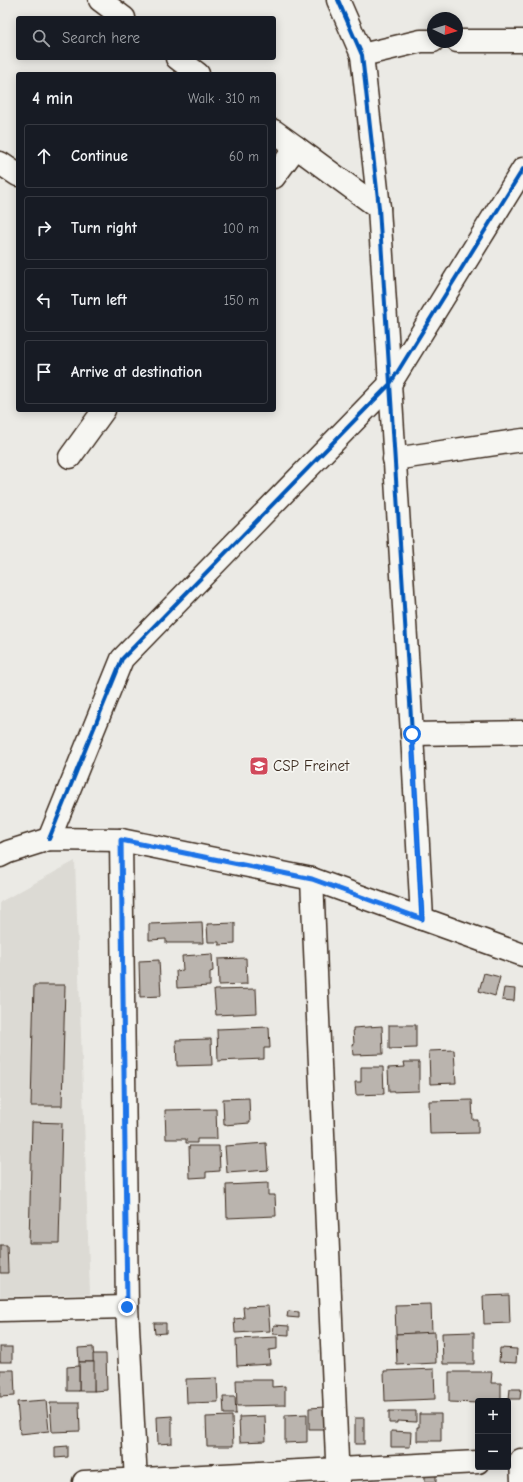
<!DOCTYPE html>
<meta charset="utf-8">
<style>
body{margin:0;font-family:"Comic Neue",sans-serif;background:#20242c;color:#f1f3f6}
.controls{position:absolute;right:12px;bottom:12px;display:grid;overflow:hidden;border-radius:4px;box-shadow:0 2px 10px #0003}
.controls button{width:36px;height:36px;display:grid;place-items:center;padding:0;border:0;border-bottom:1px solid #363941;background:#171b24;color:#f1f3f6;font:20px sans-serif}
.compass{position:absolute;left:427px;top:12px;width:36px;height:36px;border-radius:50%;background:#171b24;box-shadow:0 2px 10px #0003;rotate:94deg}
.stop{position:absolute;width:12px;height:12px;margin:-9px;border:3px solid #1a73e8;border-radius:50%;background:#fff}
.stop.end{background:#1a73e8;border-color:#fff;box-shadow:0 1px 4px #0008}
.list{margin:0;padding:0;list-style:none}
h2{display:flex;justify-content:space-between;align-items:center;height:52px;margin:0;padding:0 16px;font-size:17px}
h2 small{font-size:13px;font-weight:400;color:#9ea1a6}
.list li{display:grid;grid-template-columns:26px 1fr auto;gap:12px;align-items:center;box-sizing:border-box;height:64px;margin:0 8px 8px;padding:0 8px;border:1px solid #363941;border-radius:4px}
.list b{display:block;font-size:15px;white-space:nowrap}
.list em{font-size:13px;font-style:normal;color:#9ea1a6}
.icon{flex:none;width:22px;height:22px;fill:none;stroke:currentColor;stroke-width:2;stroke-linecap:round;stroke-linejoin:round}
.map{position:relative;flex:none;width:523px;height:1482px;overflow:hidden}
.search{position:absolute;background:#171b24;box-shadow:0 2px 10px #0003;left:16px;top:16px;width:260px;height:44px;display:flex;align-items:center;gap:10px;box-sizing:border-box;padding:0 14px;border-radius:4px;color:#9ea1a6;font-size:15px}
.panel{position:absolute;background:#171b24;box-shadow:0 2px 10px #0003;left:16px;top:72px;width:260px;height:340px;border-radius:4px}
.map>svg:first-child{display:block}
</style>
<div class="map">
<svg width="523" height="1482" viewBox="0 0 523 1482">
<rect width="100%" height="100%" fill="#ebeae5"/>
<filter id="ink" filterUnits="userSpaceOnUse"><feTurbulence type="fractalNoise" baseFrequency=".025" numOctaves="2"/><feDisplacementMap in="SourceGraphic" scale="8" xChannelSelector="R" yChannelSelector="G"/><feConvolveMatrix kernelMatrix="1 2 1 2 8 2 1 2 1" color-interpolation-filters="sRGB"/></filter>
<g filter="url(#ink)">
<polygon fill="#dcdad4" points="75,861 90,1294 0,1297 0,902"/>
<g fill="#bab4ae" stroke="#3b2a1e">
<polygon points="202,922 203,943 166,943 166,939 149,940 149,924"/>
<polygon points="235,923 235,944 219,945 219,942 208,942 207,924"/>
<polygon points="212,954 213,971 210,972 210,986 177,988 176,971 183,970 182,956"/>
<polygon points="246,958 247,984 219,985 218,959"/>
<polygon points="159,960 161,996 140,997 139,961"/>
<polygon points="484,973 500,977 495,996 479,991"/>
<polygon points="34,985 65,985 62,1106 31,1106"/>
<polygon points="504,988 515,989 514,1001 502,1000"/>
<polygon points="256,989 257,1013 216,1015 214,990"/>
<polygon points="389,1025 416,1025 416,1048 389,1049"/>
<polygon points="382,1026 383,1054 353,1055 352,1044 354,1045 353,1028"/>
<polygon points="269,1027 270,1048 264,1048 264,1059 218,1061 217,1029"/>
<polygon points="211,1039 212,1065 177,1066 176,1040"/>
<polygon points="454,1050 456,1083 430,1084 429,1051"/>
<polygon points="404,1062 419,1062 419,1091 389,1092 388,1068 405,1067"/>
<polygon points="361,1067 383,1067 384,1094 356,1095 355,1082 361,1082"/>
<polygon points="249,1098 250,1123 224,1125 223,1099"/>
<polygon points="472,1100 473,1120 478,1120 478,1133 430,1134 429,1101"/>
<polygon points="216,1109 217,1139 197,1139 197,1143 186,1143 186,1139 166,1139 165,1110"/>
<polygon points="32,1122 62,1123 59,1243 29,1243"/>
<polygon points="266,1143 268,1170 227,1173 225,1146"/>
<polygon points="189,1146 219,1146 220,1171 206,1172 206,1177 190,1178"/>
<polygon points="268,1183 268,1195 275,1195 276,1216 227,1218 226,1185"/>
<polygon points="0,1245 7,1245 8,1273 0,1273"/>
<polygon points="509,1295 510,1323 484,1324 483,1296"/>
<polygon points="431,1304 432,1333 396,1334 395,1305"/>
<polygon points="268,1306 270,1331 235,1333 234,1319 244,1318 243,1307"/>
<polygon points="288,1311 299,1312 299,1318 287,1317"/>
<polygon points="154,1323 166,1323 166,1333 155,1334"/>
<polygon points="274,1325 289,1326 289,1335 273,1334"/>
<polygon points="435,1332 436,1363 397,1365 396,1334"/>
<polygon points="474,1332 474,1364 443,1364 442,1333"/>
<polygon points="277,1337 277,1349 269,1350 270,1364 237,1366 236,1339"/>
<rect x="0" y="1347" width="12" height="15"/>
<polygon points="93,1347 94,1362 79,1362 78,1348"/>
<polygon points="500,1348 517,1349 516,1363 499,1362"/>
<polygon points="93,1354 106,1354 107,1390 94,1391"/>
<rect x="79" y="1362" width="15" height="29"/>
<polygon points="79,1366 79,1391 67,1391 67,1367"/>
<polygon points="434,1369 435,1399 385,1401 384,1371"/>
<polygon points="0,1370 14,1370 15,1396 0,1397"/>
<polygon points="449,1372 492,1372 491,1383 501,1383 501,1401 478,1401 478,1403 449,1402"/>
<polygon points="217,1378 218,1402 187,1403 186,1379"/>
<polygon points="236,1380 272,1380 272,1387 285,1386 285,1405 237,1406"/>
<polygon points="510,1389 521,1389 520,1399 509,1399"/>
<polygon points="223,1397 235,1397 236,1414 224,1414"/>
<polygon points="46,1400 49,1431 20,1434 17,1402"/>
<polygon points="50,1403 79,1403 80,1431 52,1432"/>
<polygon points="325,1407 325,1429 309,1429 309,1408"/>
<polygon points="389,1411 416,1411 416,1422 397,1421 397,1423 389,1423"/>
<polygon points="307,1414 307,1442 285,1443 285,1415"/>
<polygon points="419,1414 441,1414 441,1441 417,1441 417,1427 419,1427"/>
<polygon points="172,1416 172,1443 158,1444 157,1417"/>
<polygon points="232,1416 233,1446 207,1446 206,1417"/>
<polygon points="265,1416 266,1441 240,1442 239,1417"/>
<rect x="355" y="1418" width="9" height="26"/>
<polygon points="391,1431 411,1432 410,1447 391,1447"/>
<polygon points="68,1446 68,1457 55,1458 55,1447"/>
<rect x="425" y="1473" width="11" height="9"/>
</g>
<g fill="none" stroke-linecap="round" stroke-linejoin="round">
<g stroke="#3b2a1e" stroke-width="25">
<g id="minor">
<polyline points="100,0 124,18"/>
<polyline points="338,0 362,55 379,208 412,734 422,919"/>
<polyline points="457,41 523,41"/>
<polyline points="362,55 421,41 433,41"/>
<polyline points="177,58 198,74"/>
<polyline points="274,131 296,147"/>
<polyline points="0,163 18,175"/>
<polyline points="274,177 296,147 379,208"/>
<polyline points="70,457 104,410"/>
<polyline points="394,459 523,440"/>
<polyline points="412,734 523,732"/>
<polyline points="49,839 122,659 390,384 523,169"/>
<polyline points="121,840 127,1307 136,1482"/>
<polyline points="0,856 8,852 49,839 121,840 312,879 523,955"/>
<polyline points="312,879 338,1482"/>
<polyline points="0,1310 127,1307"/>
<polyline points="521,1460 522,1482"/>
<polyline points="84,1482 478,1462"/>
</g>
</g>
<use href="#minor" stroke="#f6f6f2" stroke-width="22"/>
<g stroke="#f6f6f2" stroke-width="6">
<g id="cycleway">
<polyline points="338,0 362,55 379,208 412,734 422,919"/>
<polyline points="49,839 122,659 390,384 523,169"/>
</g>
</g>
<use href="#cycleway" stroke="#0057b8" stroke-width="4"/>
</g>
</g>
<g fill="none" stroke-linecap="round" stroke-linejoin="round" filter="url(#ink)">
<polyline stroke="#1a73e8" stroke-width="5" points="127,1307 121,840 312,879 422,919 412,734"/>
</g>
<defs>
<g id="school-square" transform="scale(1)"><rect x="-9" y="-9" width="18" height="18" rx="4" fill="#d1495b" stroke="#f6f6f2"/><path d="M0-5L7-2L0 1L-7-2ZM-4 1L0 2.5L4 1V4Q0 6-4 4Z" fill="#fff"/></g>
</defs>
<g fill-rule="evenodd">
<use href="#school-square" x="259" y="766"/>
</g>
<g text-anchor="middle" stroke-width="3.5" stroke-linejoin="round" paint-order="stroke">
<g font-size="15" fill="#3b2a1e" stroke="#f6f6f2" text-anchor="start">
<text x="273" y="771">CSP Freinet</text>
</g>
</g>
</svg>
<div class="controls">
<button>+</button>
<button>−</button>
</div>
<svg class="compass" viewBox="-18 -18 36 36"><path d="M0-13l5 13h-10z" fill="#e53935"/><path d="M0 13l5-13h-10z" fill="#9ea1a6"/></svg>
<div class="stop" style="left:412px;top:734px"></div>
<div class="stop end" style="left:127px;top:1307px"></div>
<div class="search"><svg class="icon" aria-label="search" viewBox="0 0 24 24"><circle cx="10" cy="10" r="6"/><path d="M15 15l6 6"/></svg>Search here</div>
<section class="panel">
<h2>4 min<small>Walk · 310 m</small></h2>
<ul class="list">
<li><svg class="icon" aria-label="ahead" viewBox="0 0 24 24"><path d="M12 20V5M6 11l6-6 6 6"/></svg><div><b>Continue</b></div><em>60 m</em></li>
<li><svg class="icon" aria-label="right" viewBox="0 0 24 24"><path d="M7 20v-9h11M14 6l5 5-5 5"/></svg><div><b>Turn right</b></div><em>100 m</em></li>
<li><svg class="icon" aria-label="left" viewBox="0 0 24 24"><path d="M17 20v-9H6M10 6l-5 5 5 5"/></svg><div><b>Turn left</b></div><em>150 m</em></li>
<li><svg class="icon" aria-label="arrive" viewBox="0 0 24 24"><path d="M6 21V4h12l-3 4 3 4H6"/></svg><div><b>Arrive at destination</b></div></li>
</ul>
</section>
</div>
